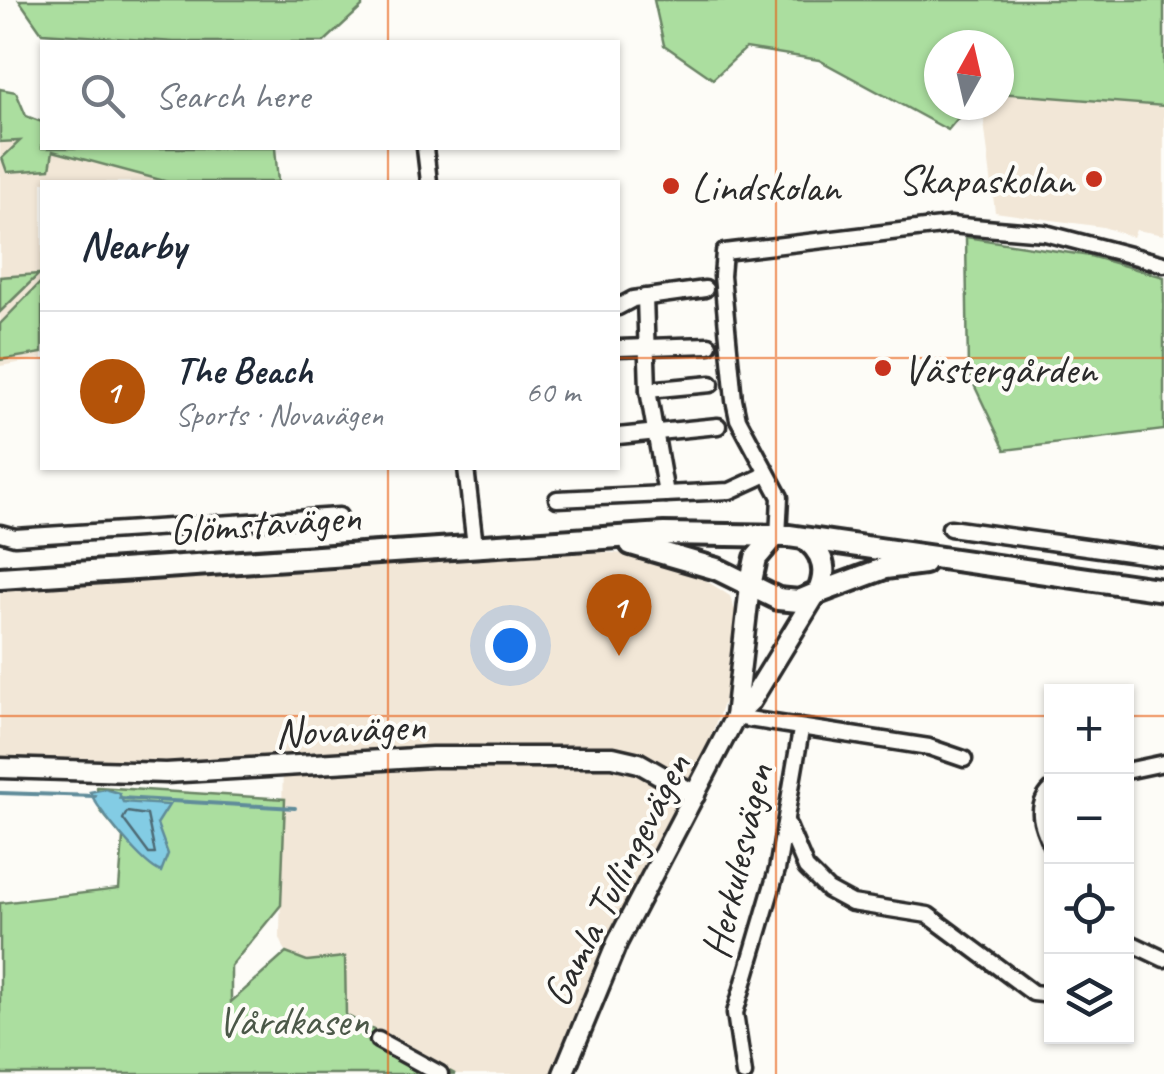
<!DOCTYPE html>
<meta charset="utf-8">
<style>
body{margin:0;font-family:Caveat,sans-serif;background:#f6f6f7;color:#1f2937}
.controls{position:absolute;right:30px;bottom:30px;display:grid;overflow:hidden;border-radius:0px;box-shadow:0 2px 8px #0004}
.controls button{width:90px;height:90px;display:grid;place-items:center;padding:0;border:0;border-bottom:2px solid #e0e1e3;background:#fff;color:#1f2937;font:50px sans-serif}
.compass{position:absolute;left:924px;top:30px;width:90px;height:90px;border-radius:50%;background:#fff;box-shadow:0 2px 8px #0004;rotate:8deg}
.you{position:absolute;left:510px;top:645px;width:35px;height:35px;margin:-25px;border:8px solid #fff;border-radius:50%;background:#1a73e8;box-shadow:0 0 0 15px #1a73e833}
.badge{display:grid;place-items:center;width:65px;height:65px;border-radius:50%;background:#b45309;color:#fff;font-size:32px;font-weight:700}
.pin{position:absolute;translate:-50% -82px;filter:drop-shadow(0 2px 5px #0008)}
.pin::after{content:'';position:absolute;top:52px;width:35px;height:30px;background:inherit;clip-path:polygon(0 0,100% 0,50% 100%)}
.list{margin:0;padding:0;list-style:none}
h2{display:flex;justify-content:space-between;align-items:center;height:130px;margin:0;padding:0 40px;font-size:42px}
h2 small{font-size:32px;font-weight:400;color:#747a83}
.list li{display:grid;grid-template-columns:65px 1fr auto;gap:30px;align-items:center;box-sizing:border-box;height:160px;padding:0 40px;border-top:2px solid #e0e1e3}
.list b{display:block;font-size:38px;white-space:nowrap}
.list p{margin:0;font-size:32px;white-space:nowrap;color:#747a83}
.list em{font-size:32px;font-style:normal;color:#747a83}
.icon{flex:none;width:55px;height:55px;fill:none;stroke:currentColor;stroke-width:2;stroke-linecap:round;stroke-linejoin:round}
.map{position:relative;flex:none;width:1164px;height:1074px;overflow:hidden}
.search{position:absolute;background:#fff;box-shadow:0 2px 8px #0004;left:40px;top:40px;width:580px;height:110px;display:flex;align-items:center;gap:25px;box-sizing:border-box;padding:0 35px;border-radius:0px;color:#747a83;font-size:38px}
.panel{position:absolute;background:#fff;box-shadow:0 2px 8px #0004;left:40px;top:180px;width:580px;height:290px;border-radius:0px}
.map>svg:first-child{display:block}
</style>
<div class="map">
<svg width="1164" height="1074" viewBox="0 0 1164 1074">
<rect width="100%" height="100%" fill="#fdfcf7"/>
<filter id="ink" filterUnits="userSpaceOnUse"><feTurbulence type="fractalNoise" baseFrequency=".01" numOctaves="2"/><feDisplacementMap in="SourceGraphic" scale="20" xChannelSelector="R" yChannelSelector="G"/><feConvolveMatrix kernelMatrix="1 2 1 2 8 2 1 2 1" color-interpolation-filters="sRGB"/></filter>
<g filter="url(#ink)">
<g fill="#f2e7d7">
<polygon points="999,93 1164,106 1164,235 1136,230 1133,237 1103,227 995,212 982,105 999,105"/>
<polygon points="0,114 42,148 275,148 278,182 42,182 42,359 0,366"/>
<polygon points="589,551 626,554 699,576 730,596 739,621 724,701 706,750 599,962 574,1020 558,1074 455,1074 346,1015 345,957 307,961 286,953 280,938 283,758 174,765 0,758 0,589 215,571"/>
</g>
<g fill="#abde9f" stroke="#6b8465" stroke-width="2.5">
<polygon points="19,0 362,0 362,7 324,42 174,42 42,33"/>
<polygon points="654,0 1164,0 1164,106 999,93 999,45 939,45 939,105 969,105 948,130 819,60 746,48 713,79 664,45"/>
<polygon points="0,89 16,92 26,116 42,122 42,148 275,148 278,182 168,182 53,151 50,169 7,172 2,158 20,141 0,142"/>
<polygon points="966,237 1090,256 1164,277 1164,430 1005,450 968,372"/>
<polygon points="39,274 0,312 0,277"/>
<polygon points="42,281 42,353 0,360 0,324"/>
<polygon points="97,787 285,799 281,905 231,966 231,1002 286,953 307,961 345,957 346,1015 455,1074 0,1074 0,903 119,889 123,838 100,810"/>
</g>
<path fill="#83cce4" stroke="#608c9a" stroke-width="2.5" d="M105 789 119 793 123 802 169 805 157 824 168 854 161 872C143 865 99 811 90 792Z"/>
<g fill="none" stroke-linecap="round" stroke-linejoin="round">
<polygon stroke="#4e6b75" stroke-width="2.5" points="127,812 147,815 155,854 149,854 123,819"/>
<g stroke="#608c9a" stroke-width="4">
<polyline points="0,793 95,796"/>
<polyline points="120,798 295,808"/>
</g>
<g stroke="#2b2b2b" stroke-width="21">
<g id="minor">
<polyline points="425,148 429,182"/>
<polyline points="645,297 648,390 666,494"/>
<polyline points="618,307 633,299 705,289"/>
<polyline points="618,348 709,345"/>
<polyline points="648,390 711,384"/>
<polyline points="618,436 718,426"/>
<polyline points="466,468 475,546"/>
<polyline points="557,499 730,491 767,474"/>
<polyline points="950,528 1164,558"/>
<polyline points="0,533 15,537 339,516"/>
<polyline points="778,537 780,497 738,419 734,400 722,276 724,252 950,225 1045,233 1164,264"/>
<polyline points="735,717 929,747 964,759"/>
<polyline points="1126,771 1164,763"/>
<path d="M1052 789C1033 807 1042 826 1052 847"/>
<polyline points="786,821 806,868 828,890 852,903 928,915 1033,993 1052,995"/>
<polyline points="1126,941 1164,959"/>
<polyline points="378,1040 440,1074"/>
<polyline points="744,1074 735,1013 777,870 801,730"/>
</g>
</g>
<g stroke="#2b2b2b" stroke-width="25">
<g id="tertiary">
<polyline points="735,717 750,586"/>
<polyline points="0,768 166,773 432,757 613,757 639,763 695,795"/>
<polyline points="563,1074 617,943 735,717 751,701 815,596"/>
</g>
</g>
<g stroke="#2b2b2b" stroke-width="28">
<g id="secondary">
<path d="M631 544 717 569 778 599 799 601 818 593C827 574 825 556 809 542"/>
<polyline points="0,578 664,534 789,536 1164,590"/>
<polyline points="750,586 756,558 773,538"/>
<polyline points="818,593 885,568 924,563"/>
</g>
</g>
<use href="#minor" stroke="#fdfcf7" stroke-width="14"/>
<use href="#tertiary" stroke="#fdfcf7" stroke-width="18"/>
<use href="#secondary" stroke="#fdfcf7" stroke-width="20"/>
</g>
</g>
<path fill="none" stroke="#e8590c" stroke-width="2.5" stroke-opacity="0.55" d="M388 0V42M776 0V1074M388 148V182M0 358H42M618 358H1164M388 468V1074M0 716H1052M1126 716H1164"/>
<g fill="#c8321e" stroke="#fdfcf7" stroke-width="4">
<circle cx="1094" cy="179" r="10"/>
<circle cx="671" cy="186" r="10"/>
<circle cx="883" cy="368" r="10"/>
</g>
<g text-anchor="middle" stroke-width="8" stroke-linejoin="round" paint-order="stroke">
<g font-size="42" fill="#2b2b2b" stroke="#fdfcf7" text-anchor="start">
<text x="1074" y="194" text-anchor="end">Skapaskolan</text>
<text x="691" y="201">Lindskolan</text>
<text x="903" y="383">Västergården</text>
</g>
<g font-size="42" fill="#2b2b2b" stroke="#fdfcf7">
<text transform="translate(265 522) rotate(-4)" y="15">Glömstavägen</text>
<text transform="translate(350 728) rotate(-3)" y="15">Novavägen</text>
<text transform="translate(736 861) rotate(-77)" y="15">Herkulesvägen</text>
<text transform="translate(615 879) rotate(-63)" y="15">Gamla Tullingevägen</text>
</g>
<g font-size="42" fill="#4b5848" stroke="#fdfcf7">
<text x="293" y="1035">Vårdkasen</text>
</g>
</g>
</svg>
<div class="controls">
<button>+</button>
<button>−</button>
<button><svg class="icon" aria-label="locate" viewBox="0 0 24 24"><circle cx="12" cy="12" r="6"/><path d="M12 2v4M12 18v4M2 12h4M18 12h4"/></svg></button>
<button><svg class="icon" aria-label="layers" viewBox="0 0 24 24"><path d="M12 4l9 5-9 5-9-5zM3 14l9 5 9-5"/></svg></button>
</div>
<svg class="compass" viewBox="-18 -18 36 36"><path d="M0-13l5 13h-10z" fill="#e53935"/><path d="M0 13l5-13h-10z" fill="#747a83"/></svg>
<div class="you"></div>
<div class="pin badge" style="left:619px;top:656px">1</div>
<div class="search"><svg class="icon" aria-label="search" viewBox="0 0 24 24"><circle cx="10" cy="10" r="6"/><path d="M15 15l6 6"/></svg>Search here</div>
<section class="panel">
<h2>Nearby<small></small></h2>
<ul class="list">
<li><span class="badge">1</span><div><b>The Beach</b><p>Sports · Novavägen</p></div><em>60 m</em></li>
</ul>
</section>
</div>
